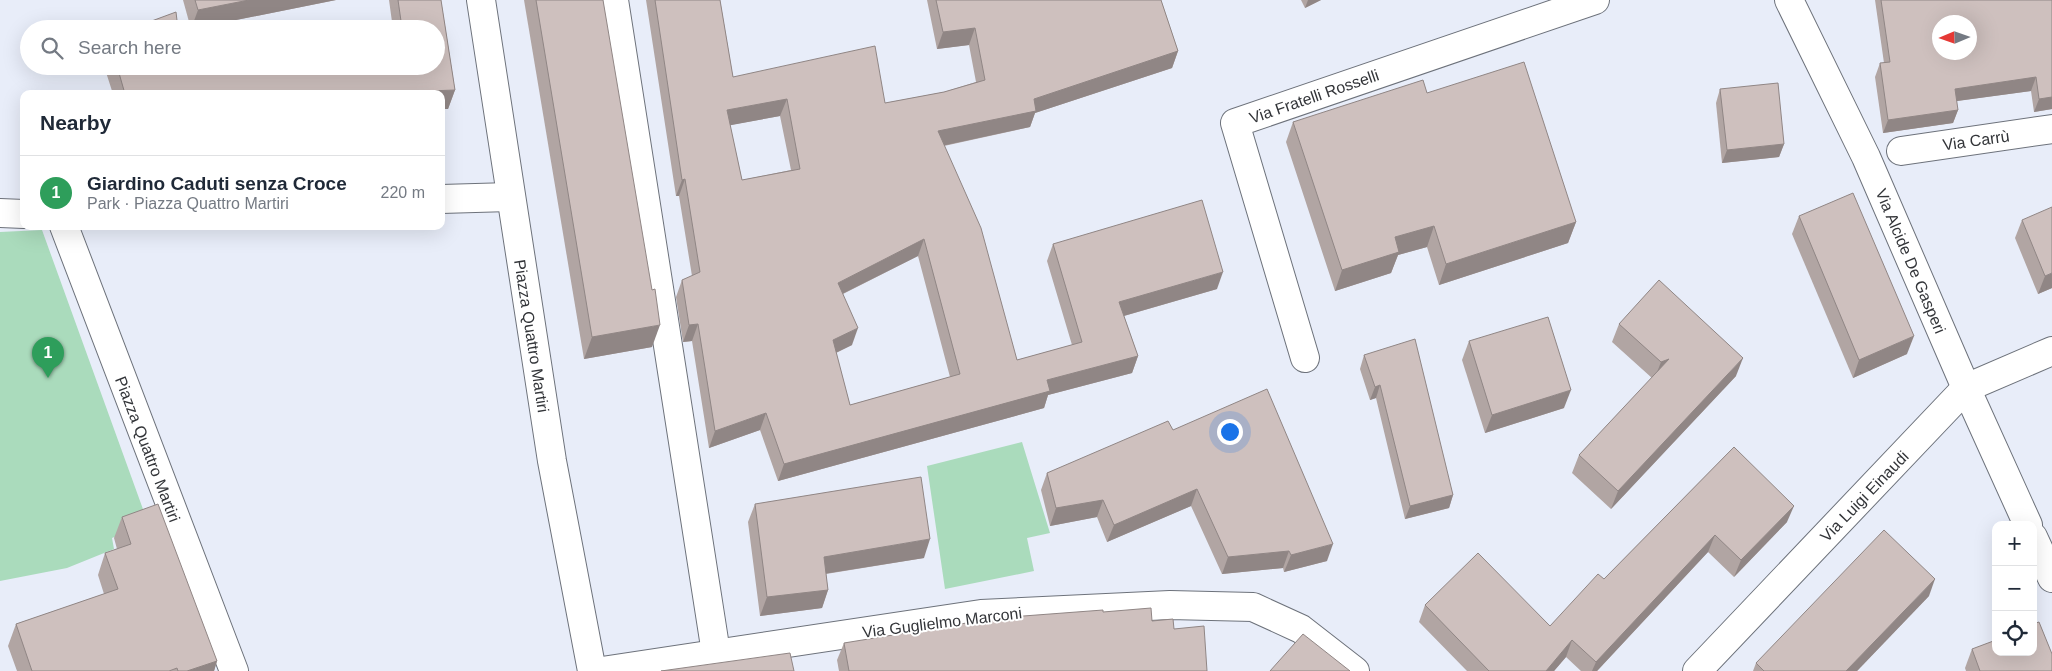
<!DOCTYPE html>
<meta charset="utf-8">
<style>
body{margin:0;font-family:Arial,sans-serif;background:#f6f6f7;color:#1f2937}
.controls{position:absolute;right:15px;bottom:15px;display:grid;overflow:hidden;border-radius:10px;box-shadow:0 5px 20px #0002}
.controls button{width:45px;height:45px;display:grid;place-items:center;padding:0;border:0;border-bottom:1px solid #e0e1e3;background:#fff;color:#1f2937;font:25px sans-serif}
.compass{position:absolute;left:1932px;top:15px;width:45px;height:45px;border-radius:50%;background:#fff;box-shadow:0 5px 20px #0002;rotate:268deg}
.you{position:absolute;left:1229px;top:431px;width:18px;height:18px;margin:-12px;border:4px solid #fff;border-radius:50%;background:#1a73e8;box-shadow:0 0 0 8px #1a73e833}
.badge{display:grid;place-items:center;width:32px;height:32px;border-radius:50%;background:#d93025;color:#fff;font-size:16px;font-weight:700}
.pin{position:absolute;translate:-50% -41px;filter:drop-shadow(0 1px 2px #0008)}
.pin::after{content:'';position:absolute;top:26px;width:18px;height:15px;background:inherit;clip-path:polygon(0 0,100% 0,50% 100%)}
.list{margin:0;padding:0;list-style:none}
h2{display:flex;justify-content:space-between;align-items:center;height:65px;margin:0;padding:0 20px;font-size:21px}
h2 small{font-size:16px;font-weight:400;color:#747a83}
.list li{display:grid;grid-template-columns:32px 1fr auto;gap:15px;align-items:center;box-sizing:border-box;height:75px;padding:0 20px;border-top:1px solid #e0e1e3}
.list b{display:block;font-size:19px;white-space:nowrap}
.list p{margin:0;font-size:16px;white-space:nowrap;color:#747a83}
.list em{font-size:16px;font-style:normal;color:#747a83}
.icon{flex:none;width:28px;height:28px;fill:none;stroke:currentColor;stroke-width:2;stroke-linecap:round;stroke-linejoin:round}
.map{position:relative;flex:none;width:2052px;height:671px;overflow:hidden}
.search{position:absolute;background:#fff;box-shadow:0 5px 20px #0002;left:20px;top:20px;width:425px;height:55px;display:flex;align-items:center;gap:12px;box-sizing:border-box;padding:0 18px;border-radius:28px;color:#747a83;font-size:19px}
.panel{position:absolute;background:#fff;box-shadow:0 5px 20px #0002;left:20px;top:90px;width:425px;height:140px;border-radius:10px}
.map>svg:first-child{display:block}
</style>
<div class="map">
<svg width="2052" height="671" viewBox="0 0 2052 671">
<rect width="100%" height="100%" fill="#e8edf9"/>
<g fill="#aadbbc">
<polygon points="42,230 148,523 112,538 114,549 67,568 0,581 0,232"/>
<polygon points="1022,442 1050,533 1027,538 1034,571 945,589 927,466"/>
</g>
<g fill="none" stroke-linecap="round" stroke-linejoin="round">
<g stroke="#6d727b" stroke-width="30">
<g id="minor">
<polyline points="481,0 552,461 592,671"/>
<polyline points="614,0 716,653"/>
<polyline points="1789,0 1866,157 1966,388 2028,525"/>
<polyline points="1901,151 2052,129"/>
<polyline points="441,199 510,197"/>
<polyline points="0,213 24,214"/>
<polyline points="64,226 234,671"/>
<polyline points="1305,358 1235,123 1595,0"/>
<polyline points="2033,537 2052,578"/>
<polyline points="602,671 981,614 1170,605 1253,607 1301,629 1355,671"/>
<polyline points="1697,671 1966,388 2052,351"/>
</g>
</g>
<use href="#minor" stroke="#fff" stroke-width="28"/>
</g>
<g fill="#b1a5a3" fill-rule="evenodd">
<polygon points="183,0 336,0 191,29"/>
<polygon points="389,0 441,0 455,90 448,109 441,109 441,94 113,94 104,66 436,66 393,29"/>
<polygon points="524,0 603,0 652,347 584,359"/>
<path d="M646 0H720L733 77 885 103 944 92 976 82 969 45 937 49 927 0H1161L1178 51 1172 68 1035 113 1030 127 944 146 1017 360 1072 345 1047 261 1053 244 1217 289 1124 316 1138 356 1132 373 1048 395 1044 408 778 481 760 430 709 448 692 341 683 342 676 297 682 280 692 276 679 196H676ZM780 116 791 170 742 180 730 125ZM918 256 950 377 850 405 836 353 852 345 843 294Z"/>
<polygon points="1301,0 1321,0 1305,8"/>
<polygon points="1875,0 2052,0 2052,109 2034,112 2031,91 1956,101 1958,110 1953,123 1883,133 1875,77 1880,63 1884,63"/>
<polygon points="1720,89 1784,144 1779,157 1722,163 1716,103"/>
<polygon points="1427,93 1576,222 1568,243 1439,285 1427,247 1398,255 1391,273 1335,291 1286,142 1293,122"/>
<polygon points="1799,216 1907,354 1853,378 1792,234"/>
<polygon points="2022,220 2052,288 2038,294 2015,238"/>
<polygon points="1619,324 1736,376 1611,509 1572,473 1579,455 1652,378 1612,342"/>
<polygon points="1469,341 1564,408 1485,433 1462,360"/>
<polygon points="1364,355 1453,495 1449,508 1405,519 1376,398 1370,400 1360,369"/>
<polygon points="1173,430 1327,561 1284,572 1283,568 1222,574 1191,506 1107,542 1097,517 1050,526 1041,490 1047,473"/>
<polygon points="1734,447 1787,522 1734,577 1708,552 1597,671 1581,671 1566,657 1554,671 1467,671 1419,622 1425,605 1550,626 1604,579"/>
<polygon points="755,504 924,558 826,574 828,590 822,608 760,616 748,522"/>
<polygon points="122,517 217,661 214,671 17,671 8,646 16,624 104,594 98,575 105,553 117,549 114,538"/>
<polygon points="1929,596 1857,671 1753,671 1756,663"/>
<polygon points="1103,612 1152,621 1174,629 1207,671 839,671 837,660 844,643"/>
<polygon points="1972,649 2052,671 1966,671 1965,668"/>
</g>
<g fill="#908685">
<polygon points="249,0 336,0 191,29 198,10"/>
<polygon points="1308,0 1321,0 1305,8"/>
<polygon points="975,28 969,45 937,49 943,32"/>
<polygon points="1178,51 1172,68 1035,113 1030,127 932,148 938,131"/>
<polygon points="2036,77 2031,91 1950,102 1955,89"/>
<polygon points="455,90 448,109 441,109 441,94 348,94"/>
<polygon points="2052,97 2052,109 2034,112 2039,99"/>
<polygon points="787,99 780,116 721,127 727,110"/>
<polygon points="1958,110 1953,123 1883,133 1888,120"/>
<polygon points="1784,144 1779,157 1722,163 1727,150"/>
<polygon points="685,179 679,196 676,196 682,180"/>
<polygon points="1576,222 1568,243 1439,285 1446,264"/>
<polygon points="1434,226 1427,247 1398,255 1391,273 1335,291 1342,270 1395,237"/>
<polygon points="924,239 918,256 832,299 838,283"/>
<polygon points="1223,272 1217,289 1113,319 1119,302"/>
<polygon points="2052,273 2052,288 2038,294 2045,276"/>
<polygon points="698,324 692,341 683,342 689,325"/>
<polygon points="660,325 652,347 584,359 592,337"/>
<polygon points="858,328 852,345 827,357 833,340"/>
<polygon points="1914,336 1907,354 1853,378 1859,360"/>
<polygon points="1138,356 1132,373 1048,395 1044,408 778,481 784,464 1047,380"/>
<polygon points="1743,358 1736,376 1611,509 1618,491"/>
<polygon points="1669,359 1654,380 1661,362"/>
<polygon points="1380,385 1376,398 1370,400 1375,387"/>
<polygon points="1571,390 1564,408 1485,433 1492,415"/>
<polygon points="766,413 760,430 709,448 715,431"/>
<polygon points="1197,489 1191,506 1107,542 1114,525"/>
<polygon points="1453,495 1449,508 1405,519 1410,506"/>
<polygon points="1103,500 1097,517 1050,526 1056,508"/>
<polygon points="1794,506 1787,522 1734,577 1741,560"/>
<polygon points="1715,535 1708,552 1597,671 1592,671 1596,662"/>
<polygon points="930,539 924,558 817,575 824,557"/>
<polygon points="1333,544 1327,561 1284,572 1291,555"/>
<polygon points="1289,551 1283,568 1222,574 1228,557"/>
<polygon points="1935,579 1929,596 1857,671 1846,671"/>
<polygon points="828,590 822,608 760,616 767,597"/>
<polygon points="1572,640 1566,657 1554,671 1546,671"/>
<polygon points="217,661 214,671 187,671"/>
</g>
<g fill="#cec0be" stroke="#908685" fill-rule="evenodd">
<polygon points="195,0 249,0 198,10"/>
<polygon points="398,0 441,0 455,90 348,94 125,94 117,66 436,66 436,29 395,29 402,28"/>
<polygon points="536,0 603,0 652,290 655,289 660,325 592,337"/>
<path d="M655 0H720L733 77 875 46 885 103 944 92 985 80 975 28 943 32 936 0H1161L1178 51 1034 99 1036 111 938 131 981 228 1017 360 1082 342 1053 244 1202 200 1223 272 1119 302 1138 356 1047 380 1050 391 784 464 766 413 715 431 698 324 689 325 682 280 700 272 685 179 682 180ZM787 99 800 169 742 180 727 110ZM924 239 960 374 850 405 833 340 858 328 838 283Z"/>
<path d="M1881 0H2052V97L2039 99 2036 77 1955 89 1958 110 1888 120 1880 63 1890 62ZM1940 22H1970V52H1940Z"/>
<polygon points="176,12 178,29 130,29"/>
<polygon points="1524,62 1576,222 1446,264 1434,226 1395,237 1399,252 1342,270 1293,122 1423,80 1427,93"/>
<polygon points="1778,83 1784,144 1727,150 1720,89"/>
<polygon points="1853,193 1914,336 1859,360 1799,216"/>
<polygon points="2052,207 2052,273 2045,276 2022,220"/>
<polygon points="1659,280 1743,358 1618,491 1579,455 1669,359 1661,362 1619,324"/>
<polygon points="1548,317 1571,390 1492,415 1469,341"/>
<polygon points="1415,339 1453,495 1410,506 1380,385 1375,387 1364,355"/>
<polygon points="1267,389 1333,544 1291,555 1289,551 1228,557 1197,489 1114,525 1103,500 1056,508 1047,473 1168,421 1173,430"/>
<polygon points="1734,447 1794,506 1741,560 1715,535 1596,662 1572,640 1546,671 1489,671 1425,605 1478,553 1550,626 1598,574 1604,579"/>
<polygon points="921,477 930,539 824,557 828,590 767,597 755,504"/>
<polygon points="158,504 217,661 187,671 178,671 177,668 169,671 32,671 16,624 118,589 105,553 131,544 122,517"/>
<polygon points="1884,530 1935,579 1846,671 1764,671 1756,663"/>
<polygon points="1151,608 1152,621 1173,619 1174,629 1204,626 1207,671 849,671 844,643 997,618 1103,610 1103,612"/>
<polygon points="2039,622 2052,654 2052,671 1980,671 1972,649 1996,640 1996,652 2033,652 2033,624"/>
<polygon points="1303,634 1350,671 1270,671"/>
<polygon points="790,653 794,671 661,671"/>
</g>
<g text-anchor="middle" stroke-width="4" stroke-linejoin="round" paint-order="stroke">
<g font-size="16" fill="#333539" stroke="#fff">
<text transform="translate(1314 96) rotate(-19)" y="6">Via Fratelli Rosselli</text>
<text transform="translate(1976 140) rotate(-8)" y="6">Via Carrù</text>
<text transform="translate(1911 261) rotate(67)" y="6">Via Alcide De Gasperi</text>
<text transform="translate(532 336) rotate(81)" y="6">Piazza Quattro Martiri</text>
<text transform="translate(148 449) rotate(69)" y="6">Piazza Quattro Martiri</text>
<text transform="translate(1864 496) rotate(-46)" y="6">Via Luigi Einaudi</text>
<text transform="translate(942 622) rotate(-7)" y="6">Via Guglielmo Marconi</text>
</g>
</g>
</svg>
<div class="controls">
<button>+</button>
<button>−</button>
<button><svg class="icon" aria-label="locate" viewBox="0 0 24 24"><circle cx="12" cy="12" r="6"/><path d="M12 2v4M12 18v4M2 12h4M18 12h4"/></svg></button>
</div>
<svg class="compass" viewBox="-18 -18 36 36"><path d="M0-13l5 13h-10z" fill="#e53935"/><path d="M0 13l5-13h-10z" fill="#747a83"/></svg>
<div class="you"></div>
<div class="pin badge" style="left:48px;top:378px;background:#2e9e5b">1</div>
<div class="search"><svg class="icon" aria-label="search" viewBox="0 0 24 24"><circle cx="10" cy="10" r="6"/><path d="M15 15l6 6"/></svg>Search here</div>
<section class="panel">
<h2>Nearby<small></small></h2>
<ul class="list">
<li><span class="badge" style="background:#2e9e5b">1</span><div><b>Giardino Caduti senza Croce</b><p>Park · Piazza Quattro Martiri</p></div><em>220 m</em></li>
</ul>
</section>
</div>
